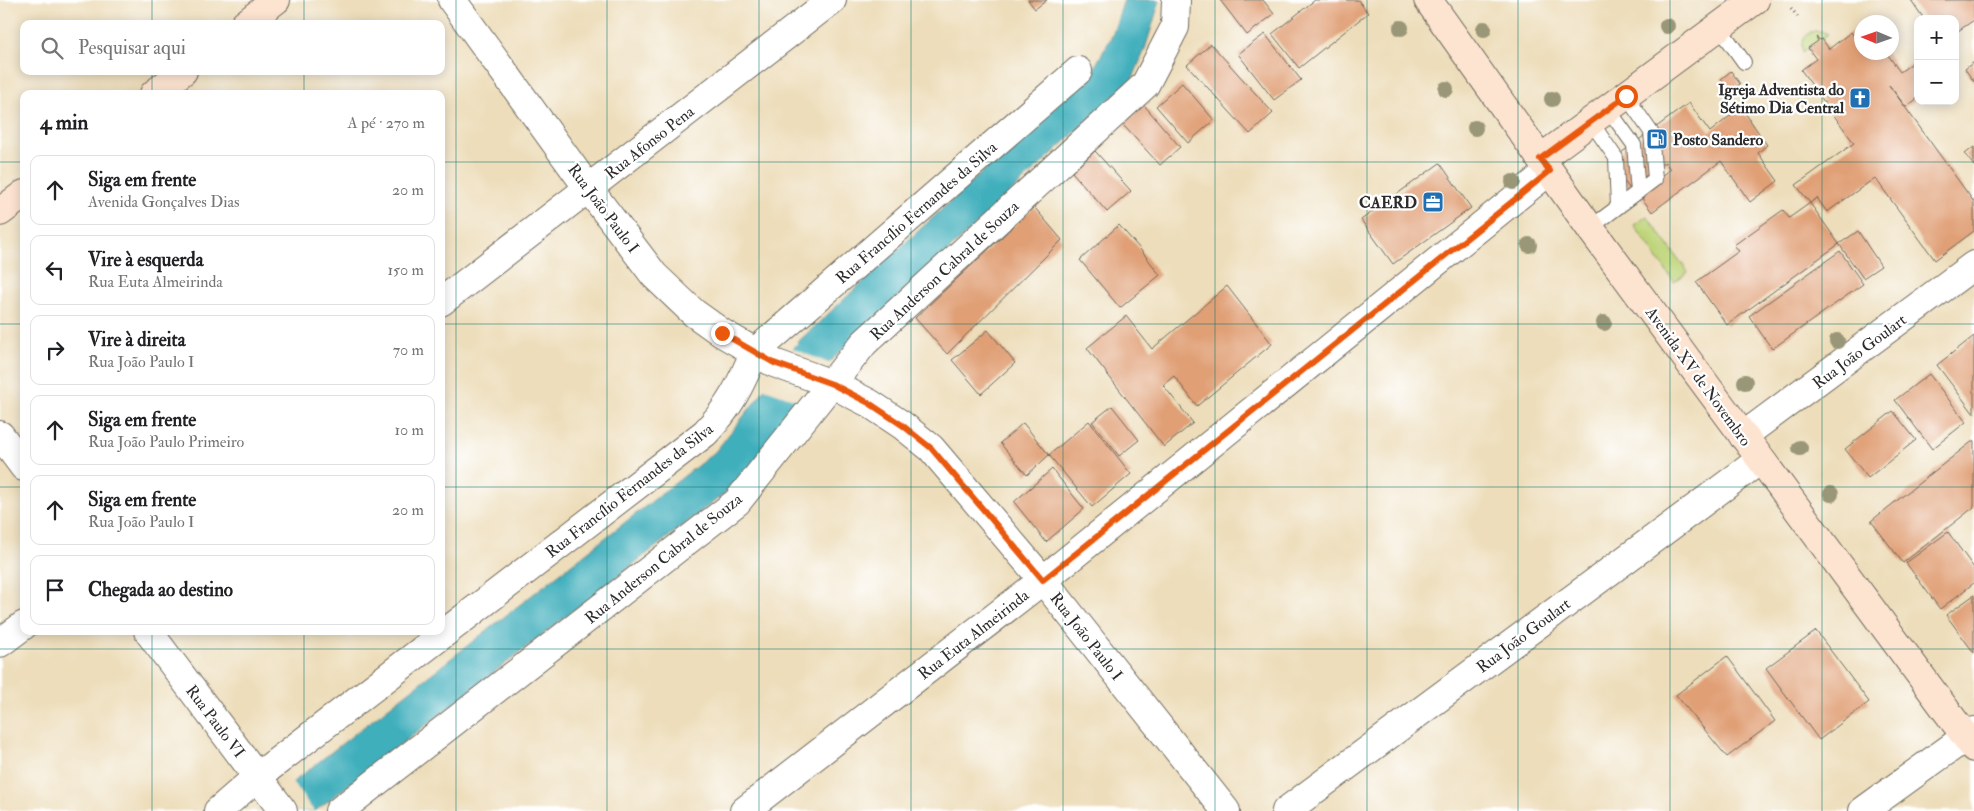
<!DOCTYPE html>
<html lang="pt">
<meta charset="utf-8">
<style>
body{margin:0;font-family:"IM FELL Double Pica",serif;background:#f2f2f2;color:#202124}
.controls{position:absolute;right:15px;top:15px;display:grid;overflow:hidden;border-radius:10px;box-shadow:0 2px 12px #0003}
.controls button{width:45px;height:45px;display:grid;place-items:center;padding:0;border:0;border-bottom:1px solid #e0e0e0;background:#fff;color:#202124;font:25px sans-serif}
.compass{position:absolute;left:1854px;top:15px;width:45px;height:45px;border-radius:50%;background:#fff;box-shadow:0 2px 12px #0003;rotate:272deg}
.stop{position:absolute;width:15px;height:15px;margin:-11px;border:4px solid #ea580c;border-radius:50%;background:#fff}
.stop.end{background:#ea580c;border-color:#fff;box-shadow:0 1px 5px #0008}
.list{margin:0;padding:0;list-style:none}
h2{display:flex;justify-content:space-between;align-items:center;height:65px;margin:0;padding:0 20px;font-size:21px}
h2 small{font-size:16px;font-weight:400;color:#757577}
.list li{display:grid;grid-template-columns:32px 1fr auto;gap:15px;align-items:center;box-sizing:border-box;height:70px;margin:0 10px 10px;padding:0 10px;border:1px solid #e0e0e0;border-radius:10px}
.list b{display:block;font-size:19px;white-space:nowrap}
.list p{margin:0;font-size:16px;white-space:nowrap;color:#757577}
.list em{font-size:16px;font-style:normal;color:#757577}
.icon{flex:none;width:28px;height:28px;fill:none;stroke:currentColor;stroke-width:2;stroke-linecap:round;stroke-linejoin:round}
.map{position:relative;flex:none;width:1974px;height:811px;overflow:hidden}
.search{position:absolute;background:#fff;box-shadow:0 2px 12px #0003;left:20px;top:20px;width:425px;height:55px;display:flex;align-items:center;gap:12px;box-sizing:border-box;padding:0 18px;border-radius:10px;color:#757577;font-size:19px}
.panel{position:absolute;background:#fff;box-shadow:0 2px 12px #0003;left:20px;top:90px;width:425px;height:545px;border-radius:10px}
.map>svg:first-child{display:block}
</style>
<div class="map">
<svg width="1974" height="811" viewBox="0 0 1974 811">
<rect width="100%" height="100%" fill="#fff"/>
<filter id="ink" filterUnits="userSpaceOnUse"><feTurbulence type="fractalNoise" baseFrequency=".02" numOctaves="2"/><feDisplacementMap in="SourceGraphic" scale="10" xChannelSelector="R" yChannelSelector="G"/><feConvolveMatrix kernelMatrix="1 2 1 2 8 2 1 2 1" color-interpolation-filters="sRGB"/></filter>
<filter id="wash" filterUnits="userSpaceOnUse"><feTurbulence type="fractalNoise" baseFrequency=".0096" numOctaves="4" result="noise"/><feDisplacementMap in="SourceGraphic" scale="20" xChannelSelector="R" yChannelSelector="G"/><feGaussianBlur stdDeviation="1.12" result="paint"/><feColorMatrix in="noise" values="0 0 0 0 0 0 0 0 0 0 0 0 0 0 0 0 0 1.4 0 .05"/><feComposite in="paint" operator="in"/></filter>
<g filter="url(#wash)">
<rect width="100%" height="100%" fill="#edddba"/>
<g fill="#bed478" stroke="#748052">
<path d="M1814 31H1821L1828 34 1802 53C1800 42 1804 35 1814 31Z"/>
<polygon points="1647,216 1688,272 1674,282 1634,225"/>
</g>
<polygon fill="#40afbc" stroke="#366d74" points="1124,0 1160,0 1145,49 1133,78 825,366 767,450 738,483 315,811 256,811 715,452 758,398 800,340 1093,70 1112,36"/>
<g fill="#edddba">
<polygon points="791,348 831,364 802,402 762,388"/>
<polygon points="291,781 314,811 256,811 255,809"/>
</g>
<g id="blocks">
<g fill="#e09f75">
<polygon points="1028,0 1047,0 1035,9"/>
<polygon points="1220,0 1263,0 1274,14 1247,35"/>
<polygon points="1315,0 1358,0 1368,13 1299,68 1272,34"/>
<polygon points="1911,0 1974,0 1974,20 1955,33 1955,19 1924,19"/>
<polygon points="1851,32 1862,47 1862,52 1866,52 1868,56 1874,52 1886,52 1900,72 1918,59 1918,98 1906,107 1889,85 1974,202 1974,231 1935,260 1875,178 1827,212 1817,198 1810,203 1796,185 1854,143 1801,70 1816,59 1808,48 1818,41 1816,37 1820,40 1822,39 1829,49"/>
<polygon points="1265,34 1301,80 1274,100 1238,54"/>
<polygon points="1211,44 1273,113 1250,134 1187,65"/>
<polygon points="1974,62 1974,82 1965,69"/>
<polygon points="1731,71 1740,84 1729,91 1721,79"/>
<polygon points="1182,83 1214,120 1188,143 1156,106"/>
<polygon points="1689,103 1710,132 1741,107 1767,145 1758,153 1778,181 1750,202 1721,161 1652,212 1639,194 1670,169 1665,162 1629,188 1610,161"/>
<polygon points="1144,105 1180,147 1160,165 1123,125"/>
<polygon points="1974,147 1974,166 1965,154"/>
<polygon points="1095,151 1131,191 1107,212 1072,172"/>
<polygon points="1440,163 1471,208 1393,264 1361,220"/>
<polygon points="1810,203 1839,244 1727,325 1696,282 1739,251 1734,245 1783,210 1789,218"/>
<polygon points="1034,207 1062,240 947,354 915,318"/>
<polygon points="1119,225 1140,249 1160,275 1120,308 1080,260"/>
<polygon points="1858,231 1881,266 1863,278 1839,244"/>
<polygon points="1840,251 1863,284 1772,349 1749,316"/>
<polygon points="1227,286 1272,344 1197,406 1174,376 1163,385 1193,423 1164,447 1087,348 1126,316 1152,349"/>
<polygon points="988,330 1015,363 981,394 952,360"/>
<polygon points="1974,336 1974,414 1937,365"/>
<polygon points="1929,374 1966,422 1932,449 1895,400"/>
<polygon points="1112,406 1139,440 1119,456 1092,422"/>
<polygon points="1893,411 1916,440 1868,478 1845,449"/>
<polygon points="1089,421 1131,474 1092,507 1049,455"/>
<polygon points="1023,423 1049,455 1027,475 1000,443"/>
<polygon points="1974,440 1974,507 1903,563 1871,521"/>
<polygon points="1052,469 1084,509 1046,542 1014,502"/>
<polygon points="1948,532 1974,568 1974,583 1940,609 1906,563"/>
<polygon points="1974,595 1974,653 1946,615"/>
<polygon points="1816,631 1869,702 1819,740 1766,668"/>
<polygon points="1727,656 1775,721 1727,757 1676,695"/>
</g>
</g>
</g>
<g filter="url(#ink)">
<use href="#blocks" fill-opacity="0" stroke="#6f695d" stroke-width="1"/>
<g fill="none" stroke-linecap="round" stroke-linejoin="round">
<g stroke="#6f695d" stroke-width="16">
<g id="lane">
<polyline points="1719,27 1744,62"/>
<polyline points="1608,109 1634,145 1638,192"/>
<polyline points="1591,122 1616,158 1618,206"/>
<polyline points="1590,228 1655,179 1651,132 1626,96"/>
</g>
</g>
<g stroke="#6f695d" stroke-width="30">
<g id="street">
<polyline points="452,0 588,188 654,275 694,313 722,333 774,363 832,384 869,403 902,425 931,448 1043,580 1226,811"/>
<polyline points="441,302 832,0"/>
<polyline points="0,435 24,467"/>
<polyline points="1743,436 1974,265"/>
<polyline points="148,631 283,811"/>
<polyline points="0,643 24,625"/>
<path d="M218 811 257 777 705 433C730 407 740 386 754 353L1078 71"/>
<polyline points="339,811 737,502 864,343 1145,85 1175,27 1176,0"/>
<polyline points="744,811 1043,580 1549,171"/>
<polyline points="1286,811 1760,460"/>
<polyline points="1863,811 1974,731"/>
</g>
</g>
<g stroke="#6f695d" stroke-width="30">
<g id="secondary">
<polyline points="1428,0 1590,228 1974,748"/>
<polyline points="245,24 276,0"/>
<polyline points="154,94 183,71"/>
<polyline points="1540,159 1755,0"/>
<polyline points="0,212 24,194"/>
</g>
</g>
<polyline stroke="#6f695d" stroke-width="3" stroke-dasharray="1 4" stroke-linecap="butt" points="1791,8 1800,20"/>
<use href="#lane" stroke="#fff" stroke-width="14"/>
<use href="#street" stroke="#fff" stroke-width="28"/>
<use href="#secondary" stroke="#fde4d1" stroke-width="28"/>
</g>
<g fill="#9a9778">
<circle cx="1667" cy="26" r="8"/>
<circle cx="1401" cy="28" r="8"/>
<circle cx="1484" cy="29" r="8"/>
<circle cx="1446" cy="89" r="8"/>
<circle cx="1552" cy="99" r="8"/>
<circle cx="1475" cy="128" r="8"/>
<circle cx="1513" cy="182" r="8"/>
<circle cx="1529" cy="245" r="8"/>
<circle cx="1604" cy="323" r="8"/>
<circle cx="1837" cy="341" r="8"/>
<circle cx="1745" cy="382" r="8"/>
<circle cx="1800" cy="448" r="8"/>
<circle cx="1831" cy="494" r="8"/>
</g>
</g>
<g fill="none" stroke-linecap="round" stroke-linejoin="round" filter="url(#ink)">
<polyline stroke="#ea580c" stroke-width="6" points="722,333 774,363 832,384 869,403 902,425 931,448 1043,580 1550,171 1540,159 1626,96"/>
</g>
<path fill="none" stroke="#0f766e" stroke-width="1" stroke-opacity="0.55" d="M152 0V24M304 0V24M456 0V811M607 0V811M759 0V811M911 0V811M1063 0V811M1215 0V811M1367 0V811M1518 0V811M1670 0V811M1822 0V811M152 71V94M304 71V94M0 162H24M441 162H1974M0 324H24M441 324H1974M0 487H24M441 487H1974M152 631V811M304 631V811M0 649H1974"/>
<defs>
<g id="church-square" transform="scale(1.125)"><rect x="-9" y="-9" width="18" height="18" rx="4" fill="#1f6fb2" stroke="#fff"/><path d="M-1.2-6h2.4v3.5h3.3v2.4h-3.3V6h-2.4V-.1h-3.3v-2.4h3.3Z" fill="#fff"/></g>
<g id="fuel-square" transform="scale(1.125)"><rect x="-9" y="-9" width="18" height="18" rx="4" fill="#1f6fb2" stroke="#fff"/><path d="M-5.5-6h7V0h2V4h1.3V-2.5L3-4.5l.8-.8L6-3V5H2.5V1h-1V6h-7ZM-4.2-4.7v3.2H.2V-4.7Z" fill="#fff"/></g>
<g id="office-square" transform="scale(1.125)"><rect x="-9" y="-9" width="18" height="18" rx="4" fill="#1f6fb2" stroke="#fff"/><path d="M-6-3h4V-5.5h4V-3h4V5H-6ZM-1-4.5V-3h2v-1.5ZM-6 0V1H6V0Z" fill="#fff"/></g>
</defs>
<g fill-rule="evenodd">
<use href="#church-square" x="1860" y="98"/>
<use href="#fuel-square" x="1657" y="139"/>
<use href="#office-square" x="1433" y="202"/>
</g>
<g text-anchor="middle" stroke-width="4.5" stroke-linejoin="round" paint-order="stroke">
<g font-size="16" font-weight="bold" fill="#2b2b2b" stroke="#fff" text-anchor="end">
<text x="1844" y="95">Igreja Adventista do<tspan x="1844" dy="18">Sétimo Dia Central</tspan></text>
<text x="1673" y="145" text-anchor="start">Posto Sandero</text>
<text x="1417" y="208">CAERD</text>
</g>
<g font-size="16" fill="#2b2b2b" stroke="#fff">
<text transform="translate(649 142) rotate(-38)" y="6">Rua Afonso Pena</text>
<text transform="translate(604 208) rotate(53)" y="6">Rua João Paulo I</text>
<text transform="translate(916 212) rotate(-41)" y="6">Rua Francílio Fernandes da Silva</text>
<text transform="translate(944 270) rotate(-43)" y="6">Rua Anderson Cabral de Souza</text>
<text transform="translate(1859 351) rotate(-37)" y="6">Rua João Goulart</text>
<text transform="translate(1699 376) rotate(54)" y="6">Avenida XV de Novembro</text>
<text transform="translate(629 490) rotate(-38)" y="6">Rua Francílio Fernandes da Silva</text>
<text transform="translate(663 558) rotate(-39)" y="6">Rua Anderson Cabral de Souza</text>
<text transform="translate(973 634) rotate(-38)" y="6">Rua Euta Almeirinda</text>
<text transform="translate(1523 635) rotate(-37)" y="6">Rua João Goulart</text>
<text transform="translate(1087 636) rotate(52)" y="6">Rua João Paulo I</text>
<text transform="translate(216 721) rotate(53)" y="6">Rua Paulo VI</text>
</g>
</g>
</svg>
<div class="controls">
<button>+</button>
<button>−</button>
</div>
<svg class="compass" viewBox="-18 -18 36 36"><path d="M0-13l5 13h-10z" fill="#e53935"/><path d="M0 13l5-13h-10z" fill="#757577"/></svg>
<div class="stop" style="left:1626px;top:96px"></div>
<div class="stop end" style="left:722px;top:333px"></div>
<div class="search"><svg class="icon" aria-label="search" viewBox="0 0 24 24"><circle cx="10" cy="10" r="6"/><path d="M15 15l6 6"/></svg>Pesquisar aqui</div>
<section class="panel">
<h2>4 min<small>A pé · 270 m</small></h2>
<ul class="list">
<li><svg class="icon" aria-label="ahead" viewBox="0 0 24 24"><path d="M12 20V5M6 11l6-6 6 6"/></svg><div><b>Siga em frente</b><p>Avenida Gonçalves Dias</p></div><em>20 m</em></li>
<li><svg class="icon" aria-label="left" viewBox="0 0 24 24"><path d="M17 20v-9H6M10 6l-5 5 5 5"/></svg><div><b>Vire à esquerda</b><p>Rua Euta Almeirinda</p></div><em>150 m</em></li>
<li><svg class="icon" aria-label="right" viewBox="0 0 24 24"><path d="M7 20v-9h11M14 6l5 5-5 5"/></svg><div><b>Vire à direita</b><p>Rua João Paulo I</p></div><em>70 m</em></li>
<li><svg class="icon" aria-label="ahead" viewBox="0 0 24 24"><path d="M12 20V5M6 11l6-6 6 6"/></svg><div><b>Siga em frente</b><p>Rua João Paulo Primeiro</p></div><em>10 m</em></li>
<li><svg class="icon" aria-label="ahead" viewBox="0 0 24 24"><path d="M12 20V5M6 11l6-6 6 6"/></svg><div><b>Siga em frente</b><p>Rua João Paulo I</p></div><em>20 m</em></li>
<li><svg class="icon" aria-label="arrive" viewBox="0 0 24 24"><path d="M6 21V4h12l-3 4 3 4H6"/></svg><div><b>Chegada ao destino</b></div></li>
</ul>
</section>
</div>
